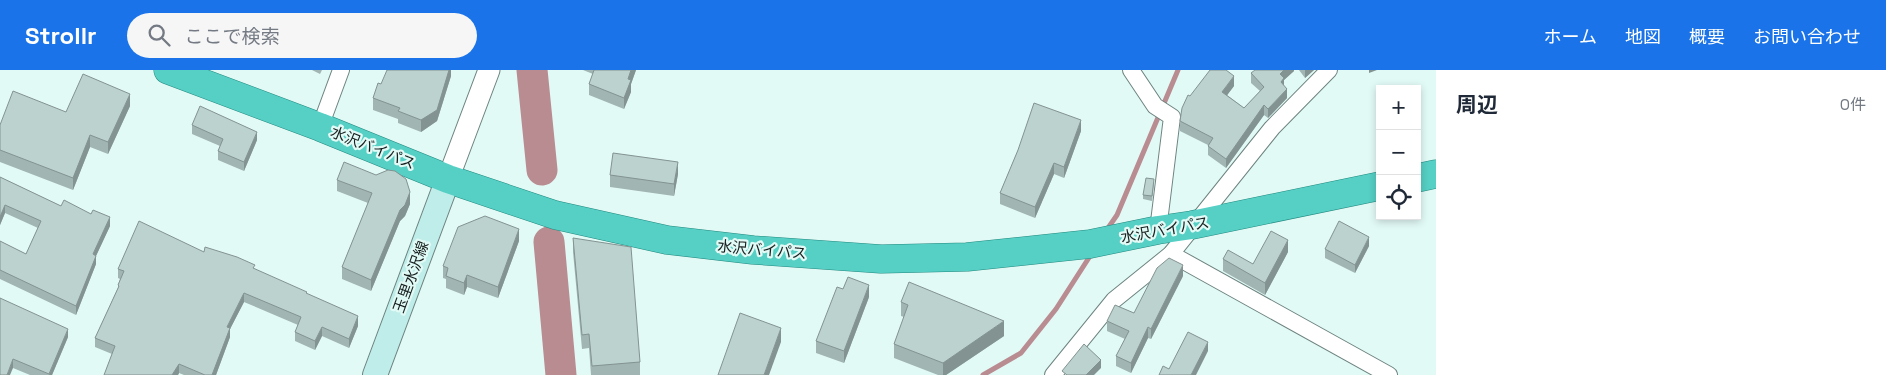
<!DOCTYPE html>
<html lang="ja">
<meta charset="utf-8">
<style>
body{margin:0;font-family:"Space Grotesk","Noto Sans JP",sans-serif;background:#f6f6f7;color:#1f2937}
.controls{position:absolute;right:15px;top:15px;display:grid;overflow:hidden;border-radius:0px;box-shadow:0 2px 8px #0003}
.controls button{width:45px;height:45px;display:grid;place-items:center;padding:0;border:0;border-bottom:1px solid #e0e1e3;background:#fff;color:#1f2937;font:25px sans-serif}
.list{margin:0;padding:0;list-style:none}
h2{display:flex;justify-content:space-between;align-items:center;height:65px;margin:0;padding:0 20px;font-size:21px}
h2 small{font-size:16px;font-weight:400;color:#747a83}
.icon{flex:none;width:28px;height:28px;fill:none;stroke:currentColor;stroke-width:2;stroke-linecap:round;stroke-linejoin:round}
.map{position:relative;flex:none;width:1436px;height:305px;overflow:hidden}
header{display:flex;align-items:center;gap:30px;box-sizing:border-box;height:70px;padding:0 25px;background:#1a73e8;color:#fff}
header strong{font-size:24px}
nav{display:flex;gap:28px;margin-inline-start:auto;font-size:18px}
.search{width:350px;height:45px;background:#f6f6f7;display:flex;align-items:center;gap:12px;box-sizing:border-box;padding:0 18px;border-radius:28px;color:#747a83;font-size:19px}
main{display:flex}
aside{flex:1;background:#fff}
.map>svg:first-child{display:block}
</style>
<header>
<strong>Strollr</strong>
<div class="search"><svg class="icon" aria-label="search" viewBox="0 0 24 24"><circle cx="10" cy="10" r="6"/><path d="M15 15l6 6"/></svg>ここで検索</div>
<nav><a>ホーム</a><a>地図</a><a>概要</a><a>お問い合わせ</a></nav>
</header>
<main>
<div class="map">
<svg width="1436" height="305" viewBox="0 0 1436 305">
<rect width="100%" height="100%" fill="#e2faf6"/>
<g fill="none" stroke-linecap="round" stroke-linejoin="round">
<g stroke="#b98c92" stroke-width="5">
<polyline points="1106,161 1117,145 1178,0"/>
<polyline points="983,305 1021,283 1056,239 1092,183"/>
</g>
<g stroke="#b98c92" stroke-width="31">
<polyline points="532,0 542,100"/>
<polyline points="549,172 561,305"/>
</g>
<g stroke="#6e8480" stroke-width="18">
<g id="minor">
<polyline points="1131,0 1155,36 1172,47 1158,160"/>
<polyline points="320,57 341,0"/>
<polyline points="1171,184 1389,305"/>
<polyline points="1053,305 1114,230 1171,184 1272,58 1329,0"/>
</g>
</g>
<g stroke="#6e8480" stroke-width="23">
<polyline id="tertiary" points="448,109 489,0"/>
</g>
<g stroke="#6e8480" stroke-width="26">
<polyline id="secondary" points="375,305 448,109"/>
</g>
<g stroke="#248a80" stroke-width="29">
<g id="trunk">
<polyline points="168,0 320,57 448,109 555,145 667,170 753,180 881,189 967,187 1090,174 1158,160 1192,155 1380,116"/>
<polyline points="1417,108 1436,104"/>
</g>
</g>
<use href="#minor" stroke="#fff" stroke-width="16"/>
<use href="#tertiary" stroke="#fff" stroke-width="21"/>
<use href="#secondary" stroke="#bfede9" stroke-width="24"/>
<use href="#trunk" stroke="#56cfc4" stroke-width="28"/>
</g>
<g fill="#a1b5b2">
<polygon points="312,0 322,0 320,4"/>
<polygon points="451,0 451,6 437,51 421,62 398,53 398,49 373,40 373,28 381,14"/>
<polygon points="583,0 636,0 631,14 631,22 624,39 589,25 589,14 593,4"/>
<polygon points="1294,0 1294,1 1284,10 1284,16 1287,28 1268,48 1264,45 1226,98 1208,85 1208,75 1180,61 1180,51 1190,26 1234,16 1227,25 1244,38 1260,21 1251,13 1251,3"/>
<polygon points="1299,0 1314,0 1305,8"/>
<polygon points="130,36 108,84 90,77 73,120 0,92 0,55 66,42"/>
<polygon points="192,55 257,70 244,101 218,90 218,81 220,76 192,64"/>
<polygon points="1081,61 1064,108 1054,104 1035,148 1000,134 1000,123 1018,80"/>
<polygon points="678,104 674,126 610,117 610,105"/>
<polygon points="0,107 61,136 110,156 96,186 96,194 76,245 0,209 0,171 26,184 38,158 5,143 0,155"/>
<polygon points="337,110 410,134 405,146 400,151 371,221 342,209 342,197 368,133 337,121"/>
<polygon points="1154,114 1152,131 1143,129 1143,125"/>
<polygon points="573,168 640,292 640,305 591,305 589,278 582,279 573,182"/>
<polygon points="519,171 498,228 467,217 464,225 446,218 446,209 443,208 443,196"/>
<polygon points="1369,176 1355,203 1325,188 1325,179"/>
<polygon points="204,182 255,199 307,224 358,256 349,278 322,266 315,280 295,271 295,262 298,255 244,232 230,259 230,267 216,305 184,305 179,303 178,305 104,305 112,284 95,277 95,268 118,218 118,215 120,209 118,208 118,199"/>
<polygon points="1288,182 1265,225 1223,201 1223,189 1253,194"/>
<polygon points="1183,206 1151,269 1148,268 1131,303 1116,296 1116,286 1125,269 1107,261 1107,251 1134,243"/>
<polygon points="869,227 844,293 816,283 816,271"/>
<polygon points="0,228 68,267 52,305 30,305 13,298"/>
<polygon points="901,232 1004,266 946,305 938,305 894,288 894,274 904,247 901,246"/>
</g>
<g fill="#839391">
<polygon points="449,0 451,0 451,6 437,51 421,62 421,50"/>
<polygon points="631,0 636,0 631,14 631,22 624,39 624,28 628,9"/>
<polygon points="1284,0 1294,0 1294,1 1284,10 1284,17 1281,22 1280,4"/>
<polygon points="1305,0 1314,0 1305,8"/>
<polygon points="1369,0 1377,0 1369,3"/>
<polygon points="1234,6 1234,16 1222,32 1222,22"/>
<polygon points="1287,19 1287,28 1268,48 1268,39"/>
<polygon points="130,24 130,36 108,84 108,72"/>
<polygon points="1264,35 1264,45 1226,98 1226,89"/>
<polygon points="1420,37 1420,46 1417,53 1417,44"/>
<polygon points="1081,50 1081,61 1064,108 1064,97"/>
<polygon points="257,62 257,70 244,101 244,92"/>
<polygon points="90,65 90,77 73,120 73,108"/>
<polygon points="678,92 678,104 674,126 674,114"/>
<polygon points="1054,93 1054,104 1035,148 1035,137"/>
<polygon points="410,122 410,134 405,146 400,151 371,221 371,210 400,140"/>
<polygon points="5,135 5,143 0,155 0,147"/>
<polygon points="110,147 110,156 96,186 96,194 76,245 76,236 93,184"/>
<polygon points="519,159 519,171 498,228 498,217"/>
<polygon points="1369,167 1369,176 1355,203 1355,195"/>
<polygon points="1288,170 1288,182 1265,225 1265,213"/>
<polygon points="1183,195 1183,206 1151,269 1151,259"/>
<polygon points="467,205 467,217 464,225 464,213"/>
<polygon points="869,215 869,227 844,293 844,281"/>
<polygon points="244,223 244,232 230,259 230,267 216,305 212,305 227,257"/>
<polygon points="358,246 358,256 349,278 349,269"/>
<polygon points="1004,251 1004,266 946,305 943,305 943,293"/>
<polygon points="322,257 322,266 315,280 315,271"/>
<polygon points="1148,257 1148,268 1131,303 1131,293"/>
<polygon points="781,258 781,272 769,305 764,305"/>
<polygon points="68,259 68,267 52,305 49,305"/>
<polygon points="1208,272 1208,281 1196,305 1191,305"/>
<polygon points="13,289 13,298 10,305 7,305"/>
<polygon points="1101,290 1101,298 1094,305 1086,305"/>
<polygon points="179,294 179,303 178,305 172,305"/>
</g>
<g fill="#bbd2cf" stroke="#839391">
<polygon points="387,0 449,0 437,40 421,50 398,41 400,38 373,28 378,13 381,14"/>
<polygon points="594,0 631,0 628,9 631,10 624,28 589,14"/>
<polygon points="1210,0 1226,0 1234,6 1222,22 1244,38 1264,17 1251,3 1255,0 1284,0 1280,4 1284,8 1281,12 1287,19 1268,39 1264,35 1226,89 1208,76 1213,68 1180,51 1182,38 1188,25 1190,26"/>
<polygon points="83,4 130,24 108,72 90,65 73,108 0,80 0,55 13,21 66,42"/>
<polygon points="1034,33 1081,50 1064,97 1054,93 1035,137 1000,123 1018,80"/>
<polygon points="200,36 257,62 244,92 218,81 223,69 192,55"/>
<polygon points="1417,36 1420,37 1417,44"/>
<polygon points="613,83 678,92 674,114 610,105"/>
<polygon points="344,92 376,105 388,100 395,101 406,109 410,122 405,135 400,140 371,210 342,197 372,123 337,110"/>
<polygon points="0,107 61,136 64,130 91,144 93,140 110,147 93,184 96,186 76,236 0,200 0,171 26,184 41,151 5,135 0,147"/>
<polygon points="1146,108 1154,109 1152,126 1143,125"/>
<polygon points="485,146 519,159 498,217 467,205 464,213 446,206 448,198 443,196 458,157"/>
<polygon points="139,151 204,182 205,177 237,187 255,195 253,198 307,222 306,223 358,246 349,269 322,257 315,271 295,262 301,247 244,223 227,257 230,258 212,305 205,305 179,294 172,305 104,305 115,276 95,268 119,216 118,215 124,201 118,199"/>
<polygon points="1339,151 1369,167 1355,195 1325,179"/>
<polygon points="1271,161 1288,170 1265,213 1223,189 1228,180 1253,194"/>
<polygon points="573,168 631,177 640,292 592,296 589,264 582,265"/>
<polygon points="1169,188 1183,195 1151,259 1148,257 1131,293 1116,286 1129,261 1107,251 1115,235 1134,243 1157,198"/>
<polygon points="848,207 869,215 844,281 816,271 837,217 843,219"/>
<polygon points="909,212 1004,251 943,293 894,274 908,235 901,232"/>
<polygon points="0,228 68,259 49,304 13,289 7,305 0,305"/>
<polygon points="740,243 781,258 764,305 718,305"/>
<polygon points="1188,262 1208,272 1191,305 1159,305 1163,296 1169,299"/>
<polygon points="1084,274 1101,290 1086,305 1067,305 1062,301"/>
</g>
<g text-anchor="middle" stroke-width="4.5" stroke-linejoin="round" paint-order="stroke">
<g font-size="15" fill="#171f1e" stroke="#e2faf6">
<text transform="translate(373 78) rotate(22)" y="5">水沢バイパス</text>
<text transform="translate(1165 160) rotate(-10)" y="5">水沢バイパス</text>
<text transform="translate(762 180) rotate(5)" y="5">水沢バイパス</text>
<text transform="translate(411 207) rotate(-70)" y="5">玉里水沢線</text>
</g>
</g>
</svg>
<div class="controls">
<button>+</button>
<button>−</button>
<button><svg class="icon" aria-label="locate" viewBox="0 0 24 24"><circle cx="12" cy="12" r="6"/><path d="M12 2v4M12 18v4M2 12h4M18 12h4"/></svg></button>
</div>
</div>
<aside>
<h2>周辺<small>0件</small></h2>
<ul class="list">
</ul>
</aside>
</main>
